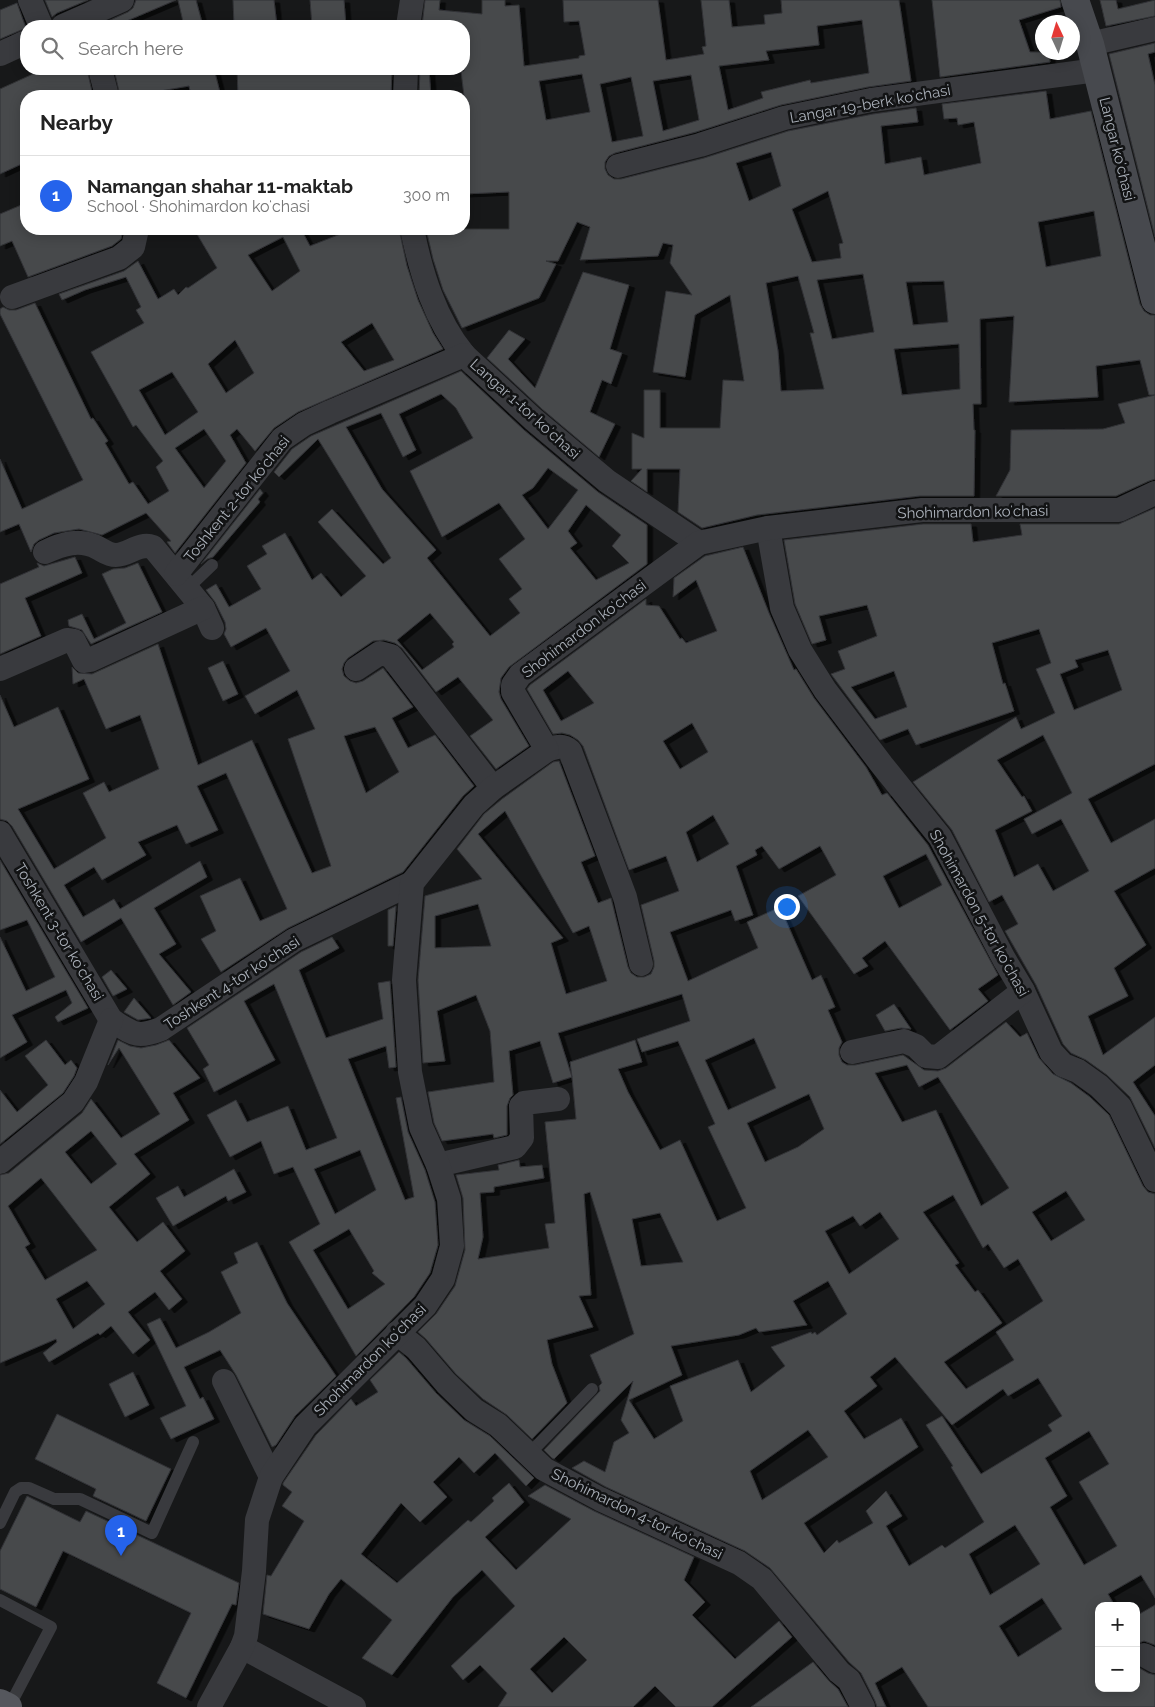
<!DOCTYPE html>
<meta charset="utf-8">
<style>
body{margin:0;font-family:Raleway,sans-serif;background:#f6f6f6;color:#222}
.controls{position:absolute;right:15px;bottom:15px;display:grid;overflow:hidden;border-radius:10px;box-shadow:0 2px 12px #0003}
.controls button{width:45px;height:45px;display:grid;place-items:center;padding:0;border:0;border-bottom:1px solid #e0e0e0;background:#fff;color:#222;font:25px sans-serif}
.compass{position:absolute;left:1035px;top:15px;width:45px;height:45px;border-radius:50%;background:#fff;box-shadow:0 2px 12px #0003;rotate:356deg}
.you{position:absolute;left:786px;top:906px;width:18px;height:18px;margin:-12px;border:4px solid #fff;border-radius:50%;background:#1a73e8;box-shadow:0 0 0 8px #1a73e833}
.badge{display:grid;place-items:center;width:32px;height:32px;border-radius:50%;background:#2563eb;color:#fff;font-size:16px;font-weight:700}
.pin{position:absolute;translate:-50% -41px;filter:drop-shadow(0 1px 2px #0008)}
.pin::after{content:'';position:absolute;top:26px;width:18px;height:15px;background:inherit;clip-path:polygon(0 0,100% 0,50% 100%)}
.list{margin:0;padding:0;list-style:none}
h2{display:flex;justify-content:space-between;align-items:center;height:65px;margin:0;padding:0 20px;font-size:21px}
h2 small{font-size:16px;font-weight:400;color:#767676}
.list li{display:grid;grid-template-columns:32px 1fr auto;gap:15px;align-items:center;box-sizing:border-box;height:80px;padding:0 20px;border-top:1px solid #e0e0e0}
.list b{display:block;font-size:19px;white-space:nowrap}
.list p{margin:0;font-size:16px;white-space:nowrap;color:#767676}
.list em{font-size:16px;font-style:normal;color:#767676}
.icon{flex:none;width:28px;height:28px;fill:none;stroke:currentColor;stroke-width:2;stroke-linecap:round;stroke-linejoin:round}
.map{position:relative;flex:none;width:1155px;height:1707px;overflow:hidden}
.search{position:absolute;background:#fff;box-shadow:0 2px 12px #0003;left:20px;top:20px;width:450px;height:55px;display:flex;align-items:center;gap:12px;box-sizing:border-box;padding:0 18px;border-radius:20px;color:#767676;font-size:19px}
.panel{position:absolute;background:#fff;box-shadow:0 2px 12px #0003;left:20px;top:90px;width:450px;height:145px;border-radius:20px}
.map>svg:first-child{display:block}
</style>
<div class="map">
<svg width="1155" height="1707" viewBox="0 0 1155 1707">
<defs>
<filter id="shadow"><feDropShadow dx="5.5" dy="3" stdDeviation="0" flood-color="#0009"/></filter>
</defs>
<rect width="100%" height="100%" fill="#171819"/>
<g fill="#46484c" stroke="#313235" fill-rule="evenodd" filter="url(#shadow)">
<polygon points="45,0 88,0 57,13 52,17"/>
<polygon points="136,0 176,0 115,26 97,26 128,12 133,8"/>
<polygon points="178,0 196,0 203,26 184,26"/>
<polygon points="233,0 274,0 277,26 234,26"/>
<polygon points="310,0 344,0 346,26 312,26"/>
<path d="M425 0H440L439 10 482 14V0H505V6L519 5 524 66 579 58V56L585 55 579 21 564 22 563 0H658L666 60 704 54 702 47 706 46 701 0H729L732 27 765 24 764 15 782 13 781 0H899L911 81 868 87 781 105 696 132 615 153 609 156 605 162V169L608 175 614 179H621L704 158 788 131 873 114 916 108 918 122 881 126 885 164 921 157 924 175 981 163 974 122 958 125 957 118 944 119 942 104 1046 91 1050 119 1091 111 1140 304 1144 311 1150 315H1155V395H1149L1140 360 1096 366 1098 397 1009 402 1014 316 980 319 981 404H973L974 430H975L974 496H920L757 515 702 528 678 512 680 469H647V492L631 481 642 469H632V433L644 438V390H660V428H720L723 380 744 381 730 295 695 315 685 377 653 372 666 291 692 295 670 263 673 245 663 243 658 256 580 260 590 227 577 222 558 261H546L556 264 539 298 462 328 443 290 433 259 426 229H509V192L464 194V96L461 71H464V26H422ZM862 20 869 73 811 83 810 80 761 92 763 98 728 110 719 66 769 60 766 51 819 45 817 26ZM582 74 590 112 546 120 539 81ZM691 75 699 120 663 131 653 81ZM631 77 643 136 612 142 600 84ZM771 152 781 186 749 201 736 163ZM828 191 843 243 839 244 841 258 812 262 792 209ZM1094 211 1101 256 1046 267 1038 222ZM863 274 874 332 832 339 817 280ZM798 276 814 333H810L824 389 781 391 778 351 766 283ZM944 281 948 322 913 325 906 282ZM959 344 960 389 902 395 894 349Z"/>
<polygon points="932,0 1060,0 1061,7 1019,20 1030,52 1049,52 1050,62 940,77"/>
<polygon points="1100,0 1116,0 1118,9 1155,0 1155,16 1106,26"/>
<polygon points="17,3 26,28 0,39 0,10"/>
<polygon points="1155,43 1155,52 1148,54 1155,85 1155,237 1109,54"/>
<polygon points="31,69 87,69 93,96 26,96 26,162 0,174 0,89 33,74"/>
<polygon points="114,69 214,69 221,96 191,96 189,86 132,96 120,96"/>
<polygon points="237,69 392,69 391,96 238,96"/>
<polygon points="420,69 429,69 431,96 419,96"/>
<polygon points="26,203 26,229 123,229 121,239 112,246 28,277 12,241 0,246 0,214"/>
<path d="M194 229H301L310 246 353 229H399L407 266 418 300 433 333 443 349 298 412 274 428 255 451 237 429 230 435 246 463 175 553 167 542 171 541 146 513 102 535 79 529 54 533 39 540 34 544 31 552 19 524 0 532V459L22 509 83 480 0 314V309L3 307 9 310H16L35 303 91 419 93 418 108 441 105 443 129 484 133 482 148 504 169 491 156 467 163 461 136 425 133 427 91 352 144 323 136 310 141 307 126 277 85 290 62 300 59 294 124 271 138 261 158 299 174 289 178 295 186 287 188 288 217 268ZM283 237 300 271 272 291 248 255ZM372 323 394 360 364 371 341 342ZM235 340 254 373 226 393 208 364ZM172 372 198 412 165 435 139 390ZM204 429 226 461 204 488 175 448Z"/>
<polygon points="583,272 629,285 610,349 622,353 611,384 602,380 590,412 615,424 599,457 542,409 487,358 509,330 525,339 508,359 535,388"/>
<path d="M461 371 524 430 598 492 647 525V564L509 667 501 678 499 692 501 699 529 746 496 769 470 736 493 720 458 677 436 692 402 648 395 643 384 640 373 641 348 658 344 663 342 669 344 676 350 681 356 683 363 681 383 668 413 707 392 718 408 748 435 735 474 786 463 796 403 872 288 928 221 972 201 939 216 931 200 896 240 878 260 921 287 909 226 773 197 786 218 830 186 844 177 825 138 842 146 855 102 880 94 867 64 885 83 917 114 899 120 909 200 861 207 877 154 908 176 944 159 954 191 992 173 1005 121 918 81 942 12 826 7 821 0 819V695L14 727 58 707 89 779 18 809 54 869 106 838 83 793 104 782 109 792 159 769 140 715 106 729 84 679 73 684 72 667 78 673 92 674 158 644 198 765 252 740 312 873 331 866 288 739 315 729 297 690 255 714 245 696 290 671 266 628 231 647 224 634 226 629 225 622 215 602 206 590 216 584 229 607 261 589 247 566 267 554 262 546 285 533 312 580 321 573 341 597 366 576 318 522 332 509 383 564 391 558 318 439 279 477 274 472 292 449 311 436ZM441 394 456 408 473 438 410 471 442 537 499 503 525 539 499 559 522 589 509 599 520 613 490 636 427 558 436 550 382 489 346 427 381 413 403 457 416 450 399 414ZM548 468 578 490 548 529 522 495 533 488ZM586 505 621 535 612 546 629 563 596 580 570 548 577 543 568 531ZM430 613 454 642 452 644 454 647 422 670 397 640ZM375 727 399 772 366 793 344 736Z"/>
<polygon points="1155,395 1155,479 1149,481 1116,496 996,496 1010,470 1011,430 1103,429 1125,423 1118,404"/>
<polygon points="260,489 263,493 258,499 260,502 213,557 207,559 201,564"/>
<path d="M1155 508V764L1088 799 1111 843 1155 819V868L1114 891 1146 945 1114 968 1128 996 1088 1016 1103 1055 1155 1017V1065L1133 1082 1155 1116V1148L1130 1097 1107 1075 1086 1060 1071 1053 1063 1044 1036 985 1005 931 1018 924 1002 895 989 902 952 830 913 782 1016 717 1021 729 1055 713 1036 669 1051 663 1039 629 992 643 1003 684 1005 683 1014 711 916 745 908 729 880 740 831 674 845 669 838 651 877 636 867 605 819 616 826 640 812 644 795 604 784 540 923 524H971L973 542 1022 535 1020 524H1119ZM1108 650 1122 690 1074 710 1060 674 1078 667 1075 660ZM894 671 907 707 875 719 851 687ZM1043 735 1072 793 1024 819 1032 834 1061 819 1089 871 1053 891 1038 864 1014 877 995 830 1032 811 1024 796 1022 797 997 760Z"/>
<path d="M743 547 769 613 794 670 796 669 814 698 866 767 882 795 887 793 928 845 998 975 978 989 988 1001 950 1030 885 941 862 958 868 966 854 974 798 896 836 875 820 846 779 869 762 846 755 850 757 855 736 866 753 915 735 921 731 910 670 932 688 981 758 948 747 922 780 907 812 980 821 975 835 1007 828 1010 842 1042 839 1048V1055L842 1062 847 1065H855L903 1055 924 1070 938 1071 946 1068 1006 1022 1020 1037 1027 1033 1039 1058 1053 1074 1071 1083 1090 1097 1109 1115 1143 1186 1148 1192 1155 1194V1598L1141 1575 1108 1594 1115 1606H1099V1688H1136V1666L1148 1673 1155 1675V1707H928L902 1667 875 1683 886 1707H877L875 1701 861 1673 849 1662 770 1568 745 1551 606 1487 572 1468 584 1461 605 1472 614 1442 629 1433 621 1420 633 1381 554 1459 552 1458 544 1450 600 1391 599 1386 602 1383 590 1355 634 1334 590 1192 584 1194 591 1295 579 1296 593 1327 547 1340 552 1364 567 1403 532 1439 507 1415 483 1399 456 1374 426 1339 418 1332 436 1314 455 1286 465 1250 463 1198 456 1175 499 1170 498 1165 519 1160 520 1167 542 1165 544 1178 494 1187V1192L480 1193 483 1237 478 1259 549 1248 545 1224 555 1223 545 1122 576 1119 572 1077 553 1083 540 1041 509 1051 513 1095 510 1098 507 1106V1135L494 1138 493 1134 442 1141 434 1123 428 1092 494 1082 490 1031 476 995 437 1011 445 1061 423 1063 418 980 425 896 482 879 457 849 484 814 502 799 553 762 559 761 595 856 581 862 598 903 611 898 628 967 631 973 637 977H644L651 974 654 967V961L641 905 679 891 666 856 629 870 583 746 578 740 570 735 562 733 553 734 527 689 530 685 646 599V605L659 606 680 639 682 638 686 643 717 631 696 580 673 597 674 578 705 556ZM568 671 594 703 561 721 543 690ZM692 723 708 752 680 769 663 741ZM505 811 573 933 589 926 607 981 566 994 551 943 563 938 478 834ZM713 815 729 844 697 862 686 832ZM926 854 942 885 899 908 883 876ZM478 904 491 946 435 948V916ZM682 994 690 1021 637 1039 642 1052 678 1041 698 1086 715 1124 708 1127 746 1208 717 1221 680 1140 660 1150 628 1092 618 1069 642 1062 635 1040 570 1062 572 1077 558 1033ZM754 1038 776 1088 728 1110 705 1060ZM907 1065 919 1087 938 1077 1009 1188 981 1206 936 1110 902 1122 875 1073ZM809 1094 824 1129 798 1147 765 1162 747 1123ZM1066 1191 1085 1220 1051 1241 1032 1212ZM953 1195 983 1248 988 1244 1004 1268 1018 1259 1043 1301 996 1332 1014 1360 966 1389 944 1362 1002 1323 978 1290 975 1292 955 1265 959 1263 923 1212ZM880 1212 899 1239 849 1274 825 1231 853 1216 860 1226ZM660 1213 683 1262 641 1266 632 1219ZM828 1281 847 1314 817 1335 815 1332 812 1334 811 1332 771 1347 785 1366 751 1392 738 1360 670 1386 683 1421 654 1439 629 1400 682 1375 671 1346 739 1335 756 1328 759 1332 807 1325 793 1301ZM895 1357 952 1425 1003 1389 1008 1396 1038 1378 1062 1416 1048 1425 1052 1431 981 1474 942 1416 926 1425 953 1466 951 1467 984 1522 945 1548 942 1545 909 1566 886 1526 902 1516 886 1491 866 1511 873 1523 839 1543 837 1540 824 1553 804 1523 918 1447 901 1418 864 1439 844 1411 877 1386 870 1377ZM808 1430 828 1457 762 1500 750 1471ZM1089 1431 1109 1464 1079 1482 1117 1546 1084 1565 1050 1507 1067 1496 1045 1458ZM1015 1525 1040 1564 990 1595 969 1554ZM1042 1598 1062 1629 1018 1657 999 1626Z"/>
<polygon points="75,557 82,573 25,598 41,636 0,654 0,584 39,567 37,563 44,566"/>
<polygon points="138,563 162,612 91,644 82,630 69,626 68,620 82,614 94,639 126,623 102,574 113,569 125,568"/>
<polygon points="223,661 238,694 223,701 208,668"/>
<polygon points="0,860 88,1008 58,1022 55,1017 72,1003 66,990 12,1015 27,1042 0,1058 0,937 26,991 55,977 27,920 0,930"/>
<polygon points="396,906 393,946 388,946 388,910"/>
<path d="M332 937 339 948 299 970 326 1038 383 1019 378 983 390 981 396 1067 389 1068 386 1046 348 1059 405 1200 414 1197 396 1098 401 1097 408 1132 425 1170 435 1202 438 1245 430 1273 414 1297 356 1356 289 1242 320 1224 293 1167 274 1174 261 1141 230 1157 207 1115 236 1100 247 1122 288 1106 306 1150 337 1138 274 984 244 1001 275 1060 214 1092 203 1069 209 1065 187 1028 301 952ZM360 1150 376 1190 335 1214 314 1169ZM349 1229 374 1271 372 1273 385 1284 348 1309 313 1250Z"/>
<polygon points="111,970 127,989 113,996 102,977"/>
<polygon points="134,998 151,1018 138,1020 124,1012"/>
<polygon points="894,1004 911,1029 901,1028 885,1031 876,1015"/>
<polygon points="46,1040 65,1065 71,1060 77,1068 74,1076 63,1093 0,1144 0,1090 17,1112 48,1085 25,1056"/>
<path d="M118 1040 130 1046 141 1048 156 1045 169 1040 200 1078 173 1093 189 1120 134 1154 150 1174 109 1207 137 1242 163 1222 185 1251 160 1271 182 1299 169 1310 155 1292 128 1312 150 1340 133 1354 111 1326 100 1335 98 1333 49 1362 43 1353 57 1342 56 1339 0 1363V1175L9 1173 82 1113 91 1099 121 1138 160 1114 119 1048 108 1065ZM91 1131 117 1164 91 1184 65 1152ZM41 1178 97 1250 45 1280 25 1247 30 1244 8 1206ZM87 1281 105 1304 73 1329 56 1299Z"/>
<polygon points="234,1169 246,1192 228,1201 226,1196 173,1226 156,1198 178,1186 184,1197"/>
<polygon points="257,1242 287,1303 336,1376 295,1416 276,1445 272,1447 236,1375 220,1350 184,1367 200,1399 203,1397 214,1419 171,1439 160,1418 186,1406 147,1324 160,1318 176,1348 209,1332 241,1313 221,1272 238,1263 234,1253"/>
<path d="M399 1352 406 1358 436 1393 464 1420 490 1436 534 1478 526 1486 495 1453 474 1473 459 1457 433 1482 447 1497 420 1522 401 1503 361 1554 397 1583 468 1520 471 1522 494 1501 492 1498 509 1483 524 1502 485 1537 516 1570 571 1519 528 1496 545 1485 594 1511 694 1557 684 1580 705 1602 692 1615 735 1659 779 1621 792 1637 712 1707H676L655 1686 633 1707H498L507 1693 480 1665 463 1680 451 1666 515 1606 482 1570 453 1597 392 1675 362 1658 392 1620 341 1579 329 1594 309 1629 263 1614 267 1575 271 1576 304 1521 282 1506 292 1492 283 1485V1483L316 1435 351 1399 356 1406 378 1392 370 1380ZM564 1637 587 1660 552 1693 530 1669Z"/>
<polygon points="133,1372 149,1405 125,1417 109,1384"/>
<polygon points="57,1414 171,1469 146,1521 93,1496 96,1489 35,1459"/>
<polygon points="27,1496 80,1522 86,1511 239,1583 236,1605 232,1604 186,1698 157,1683 191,1613 63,1551 36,1607 0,1589 0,1551"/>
<polygon points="1155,1605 1155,1645 1144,1641 1136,1644 1136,1616"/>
<polygon points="813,1662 829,1681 838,1689 848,1707 751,1707"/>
</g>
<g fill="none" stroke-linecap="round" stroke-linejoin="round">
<g stroke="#393a3e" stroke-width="12">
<polyline points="188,588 212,565"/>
<polyline points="529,1454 592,1389"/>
<polyline points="0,1523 15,1492 21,1488 29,1488 54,1499 80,1499 152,1533 193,1442"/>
<polyline points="0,1600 51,1627 9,1707"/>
</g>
<g stroke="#393a3e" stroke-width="24">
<polyline points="30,0 41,26"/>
<polyline points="63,26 122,0"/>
<polyline points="408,26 412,0"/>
<polyline points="1090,44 1155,29"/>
<polyline points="0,54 26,42"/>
<polyline points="100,69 107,96"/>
<polyline points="405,96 406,69"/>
<polyline points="618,166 700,145 784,118 871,100 1097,70"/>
<path d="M412 229C421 273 435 320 464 355L533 419 607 481 699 543"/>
<polyline points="12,297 119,258 133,247 137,229"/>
<polyline points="768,528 782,608 800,650 825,690 882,765 940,837 1004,959 1023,991 1051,1052 1063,1065 1078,1071 1099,1086 1120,1107 1155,1180"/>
<path d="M45 552C62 544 80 538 98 548 104 551 108 555 116 555 129 555 139 542 153 547L203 608 212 628"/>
<polyline points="176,574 282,439 304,424 330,412 464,355"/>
<polyline points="0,669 67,640 74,641 84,661 90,660 203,608"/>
<polyline points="356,669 380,653 391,656 493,788"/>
<path d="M547 750C556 747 562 744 570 751L625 897 641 964"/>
<path d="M0 833 111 1020C132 1033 136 1039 161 1029L294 940 412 883"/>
<polyline points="852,1052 904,1041 916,1046 926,1056 938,1057 1023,991"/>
<polyline points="0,1162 73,1102 86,1082 111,1020"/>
<polyline points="438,1165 515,1147 522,1138 521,1106 524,1103 558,1099"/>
<polyline points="397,1333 416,1348 446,1383 474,1410 498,1425 544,1469 600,1499 739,1563 762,1579 839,1672 849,1680 863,1707"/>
<polyline points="224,1381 271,1477"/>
<polyline points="242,1647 354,1707"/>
<polyline points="1144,1655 1155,1661"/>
<polyline points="209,1707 242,1647 246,1636 254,1571 257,1520 271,1477 305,1426 425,1306 443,1279 452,1246 449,1199 438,1165 421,1127 410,1072 404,980 412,883 474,805 493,788 547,750 513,692 513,685 520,675 699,543 768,528 922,510 1119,510 1155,493"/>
</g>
<polyline stroke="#47494e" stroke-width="28" points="1075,0 1090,44 1155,300"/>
<polyline stroke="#55575d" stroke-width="28" points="0,1703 8,1707"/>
</g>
<g text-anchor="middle" stroke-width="5" stroke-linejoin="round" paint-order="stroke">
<g font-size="15" fill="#aab0b9" stroke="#121314">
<text transform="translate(870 104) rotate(-10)" y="5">Langar 19-berk koʻchasi</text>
<text transform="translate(1117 149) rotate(76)" y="5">Langar koʻchasi</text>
<text transform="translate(525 409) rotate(42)" y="5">Langar 1-tor koʻchasi</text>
<text transform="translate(237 499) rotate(-51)" y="5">Toshkent 2-tor koʻchasi</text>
<text transform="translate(973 512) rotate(-1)" y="5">Shohimardon koʻchasi</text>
<text transform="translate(584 629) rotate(-37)" y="5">Shohimardon koʻchasi</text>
<text transform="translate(979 913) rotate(61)" y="5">Shohimardon 5-tor koʻchasi</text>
<text transform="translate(59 932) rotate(59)" y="5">Toshkent 3-tor koʻchasi</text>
<text transform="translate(232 983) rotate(-33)" y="5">Toshkent 4-tor koʻchasi</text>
<text transform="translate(370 1360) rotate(-45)" y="5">Shohimardon koʻchasi</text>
<text transform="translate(637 1514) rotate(26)" y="5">Shohimardon 4-tor koʻchasi</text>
</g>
</g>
</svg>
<div class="controls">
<button>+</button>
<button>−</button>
</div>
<svg class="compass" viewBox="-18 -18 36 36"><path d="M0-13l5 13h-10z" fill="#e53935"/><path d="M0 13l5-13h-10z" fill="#767676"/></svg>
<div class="you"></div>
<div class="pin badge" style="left:121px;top:1556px">1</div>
<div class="search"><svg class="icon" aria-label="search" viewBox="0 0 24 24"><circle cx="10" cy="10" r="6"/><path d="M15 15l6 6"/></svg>Search here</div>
<section class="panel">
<h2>Nearby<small></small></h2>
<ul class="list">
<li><span class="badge">1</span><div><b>Namangan shahar 11-maktab</b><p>School · Shohimardon koʻchasi</p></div><em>300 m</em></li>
</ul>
</section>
</div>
